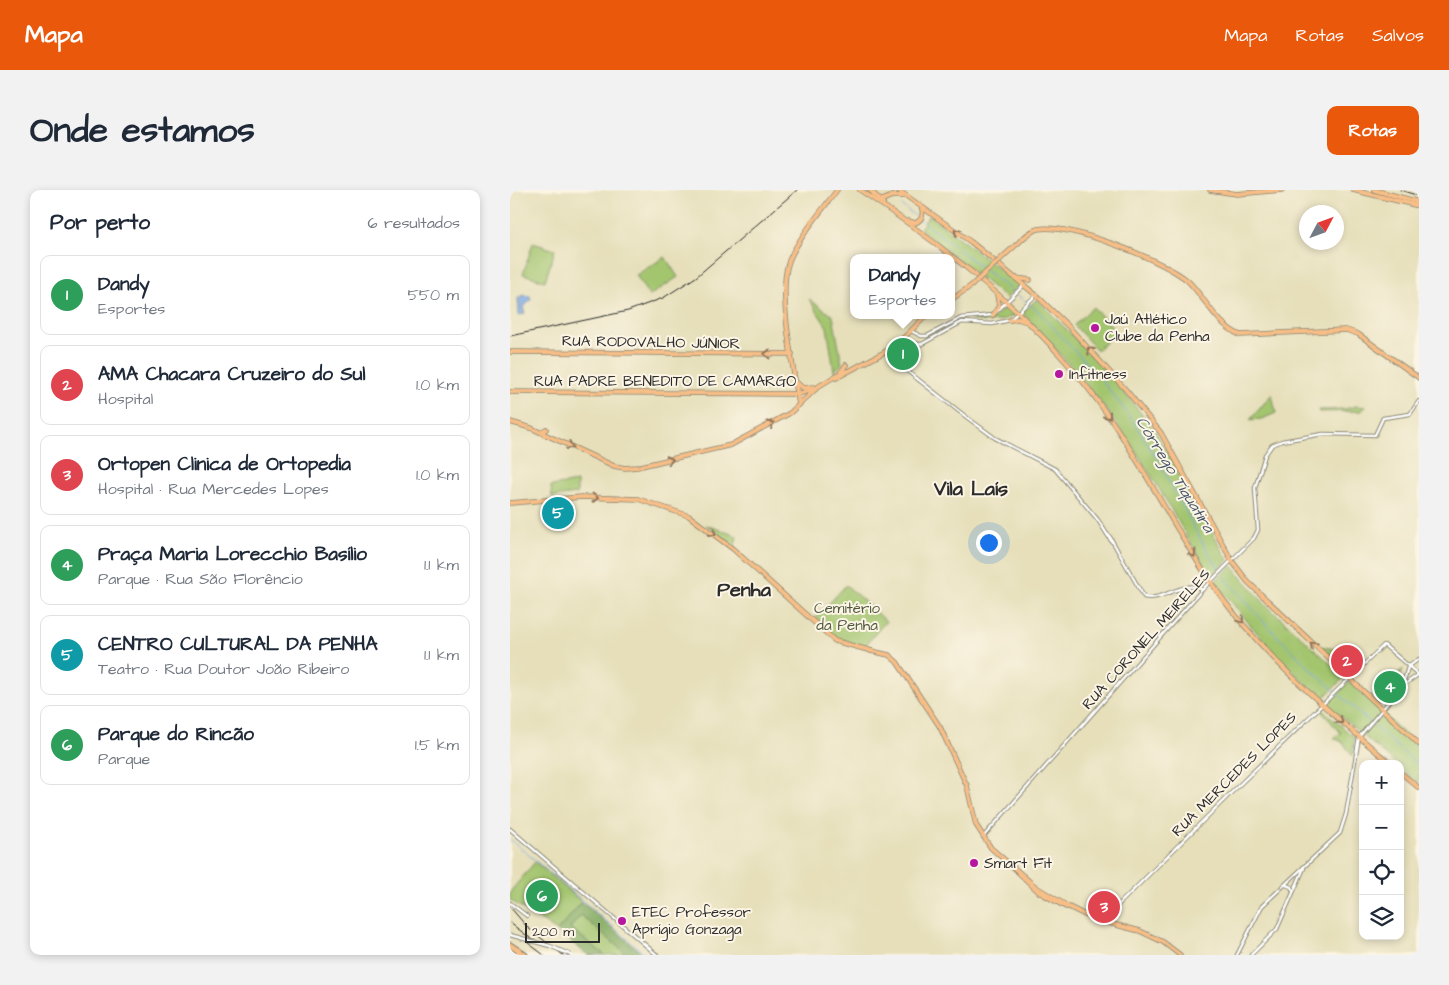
<!DOCTYPE html>
<html lang="pt">
<meta charset="utf-8">
<style>
body{margin:0;font-family:"Architects Daughter",sans-serif;background:#f2f2f3;color:#1f2937}
.controls{position:absolute;right:15px;bottom:15px;display:grid;overflow:hidden;border-radius:10px;box-shadow:0 2px 8px #0003}
.controls button{width:45px;height:45px;display:grid;place-items:center;padding:0;border:0;border-bottom:1px solid #e0e1e3;background:#fff;color:#1f2937;font:25px sans-serif}
.compass{position:absolute;left:789px;top:15px;width:45px;height:45px;border-radius:50%;background:#fff;box-shadow:0 2px 8px #0003;rotate:49deg}
.scale{position:absolute;left:15px;bottom:12px;width:75px;box-sizing:border-box;padding-left:5px;border:2px solid #2b2b2b;border-top:0;font-size:14px;line-height:18px;white-space:nowrap;color:#2b2b2b;-webkit-text-stroke:4px #fcf5e5;paint-order:stroke}
.you{position:absolute;left:478px;top:352px;width:18px;height:18px;margin:-12px;border:4px solid #fff;border-radius:50%;background:#1a73e8;box-shadow:0 0 0 8px #1a73e833}
.badge{display:grid;place-items:center;width:32px;height:32px;border-radius:50%;background:#ea580c;color:#fff;font-size:16px;font-weight:700}
.pin{position:absolute;translate:-50% -50%;border:2px solid #fff;box-shadow:0 1px 5px #0006}
.popup{position:absolute;left:340px;top:64px;width:105px;height:65px;box-sizing:border-box;display:grid;place-content:center;border-radius:10px;background:#fff;filter:drop-shadow(0 1px 4px #0005);font-size:16px;white-space:nowrap;color:#747a83}
.popup b{font-size:19px;color:#1f2937}
.popup::after{content:'';position:absolute;left:50%;top:100%;margin-left:-10px;border:10px solid transparent;border-top-color:#fff}
.list{margin:0;padding:0;list-style:none}
h2{display:flex;justify-content:space-between;align-items:center;height:65px;margin:0;padding:0 20px;font-size:21px}
h2 small{font-size:16px;font-weight:400;color:#747a83}
.list li{display:grid;grid-template-columns:32px 1fr auto;gap:15px;align-items:center;box-sizing:border-box;height:80px;margin:0 10px 10px;padding:0 10px;border:1px solid #e0e1e3;border-radius:10px}
.list b{display:block;font-size:19px;white-space:nowrap}
.list p{margin:0;font-size:16px;white-space:nowrap;color:#747a83}
.list em{font-size:16px;font-style:normal;color:#747a83}
.icon{flex:none;width:28px;height:28px;fill:none;stroke:currentColor;stroke-width:2;stroke-linecap:round;stroke-linejoin:round}
.map{position:relative;flex:none;width:909px;height:765px;overflow:hidden;border-radius:10px}
header{display:flex;align-items:center;gap:30px;box-sizing:border-box;height:70px;padding:0 25px;background:#ea580c;color:#fff}
header strong{font-size:24px}
nav{display:flex;gap:28px;margin-inline-start:auto;font-size:18px}
.intro{display:flex;align-items:center;justify-content:space-between;box-sizing:border-box;height:120px;padding:0 30px}
h1{margin:0;font-size:35px}
.button{padding:12px 22px;border-radius:10px;background:#ea580c;color:#fff;font-size:18px;font-weight:700}
main{display:flex;gap:30px;padding:0 30px}
aside{flex:1;background:#fff;border-radius:10px;box-shadow:0 2px 8px #0003}
.map>svg:first-child{display:block}
</style>
<header>
<strong>Mapa</strong>
<nav><a>Mapa</a><a>Rotas</a><a>Salvos</a></nav>
</header>
<div class="intro"><h1>Onde estamos</h1><a class="button">Rotas</a></div>
<main>
<aside>
<h2>Por perto<small>6 resultados</small></h2>
<ul class="list">
<li><span class="badge" style="background:#2e9e5b">1</span><div><b>Dandy</b><p>Esportes</p></div><em>550 m</em></li>
<li><span class="badge" style="background:#e0444e">2</span><div><b>AMA Chacara Cruzeiro do Sul</b><p>Hospital</p></div><em>1.0 km</em></li>
<li><span class="badge" style="background:#e0444e">3</span><div><b>Ortopen Clinica de Ortopedia</b><p>Hospital · Rua Mercedes Lopes</p></div><em>1.0 km</em></li>
<li><span class="badge" style="background:#2e9e5b">4</span><div><b>Praça Maria Lorecchio Basílio</b><p>Parque · Rua São Florêncio</p></div><em>1.1 km</em></li>
<li><span class="badge" style="background:#0f9aa8">5</span><div><b>CENTRO CULTURAL DA PENHA</b><p>Teatro · Rua Doutor João Ribeiro</p></div><em>1.1 km</em></li>
<li><span class="badge" style="background:#2e9e5b">6</span><div><b>Parque do Rincão</b><p>Parque</p></div><em>1.5 km</em></li>
</ul>
</aside>
<div class="map">
<svg width="909" height="765" viewBox="0 0 909 765">
<rect width="100%" height="100%" fill="#fcf5e5"/>
<filter id="ink" filterUnits="userSpaceOnUse"><feTurbulence type="fractalNoise" baseFrequency=".02" numOctaves="2"/><feDisplacementMap in="SourceGraphic" scale="10" xChannelSelector="R" yChannelSelector="G"/><feConvolveMatrix kernelMatrix="1 2 1 2 8 2 1 2 1" color-interpolation-filters="sRGB"/></filter>
<filter id="wash" filterUnits="userSpaceOnUse"><feTurbulence type="fractalNoise" baseFrequency=".0096" numOctaves="4" result="noise"/><feDisplacementMap in="SourceGraphic" scale="20" xChannelSelector="R" yChannelSelector="G"/><feGaussianBlur stdDeviation="1.12" result="paint"/><feColorMatrix in="noise" values="0 0 0 0 0 0 0 0 0 0 0 0 0 0 0 0 0 1.4 0 .05"/><feComposite in="paint" operator="in"/></filter>
<g filter="url(#wash)">
<rect width="100%" height="100%" fill="#e6dfba"/>
<g fill="#a3c56e" stroke="#67784c">
<polygon points="419,25 510,95 496,108 410,39"/>
<polygon points="23,53 45,60 35,91 13,84"/>
<polygon points="155,67 168,87 139,106 126,85"/>
<polygon points="299,109 323,126 332,174 324,181 317,137"/>
<path d="M527 109 591 175 644 239 718 370 701 386C676 347 655 306 630 268 596 215 556 168 512 123Z"/>
<path d="M497 116 506 124C492 133 477 133 461 130L483 128Z"/>
<polygon points="583,117 607,142 587,160 564,135"/>
<polygon points="762,204 766,223 752,229 740,230"/>
<polygon points="846,216 855,217 852,221 809,222 808,220 835,219"/>
<polygon points="67,292 67,304 42,307 41,296"/>
<polygon points="196,335 227,346 225,356 223,356"/>
<path d="M722 376 754 413 835 487 812 509C772 473 738 434 705 391Z"/>
<polygon points="336,395 376,431 354,457 326,447 305,429"/>
<polygon points="810,456 833,461 838,459 850,471 837,482"/>
<polygon points="893,479 888,495 871,513 863,505"/>
<polygon points="839,492 909,557 909,594 890,578 890,574 886,574 817,514"/>
<polygon points="810,520 813,520 844,547 843,566 832,552 824,548 831,543"/>
<polygon points="25,672 72,712 47,741 0,710 0,702"/>
<polygon points="71,725 114,762 112,765 95,765 60,738"/>
</g>
<polygon fill="#82aa61" stroke="#566a46" points="72,712 134,765 112,765 114,762 71,725 60,738 95,765 78,765 47,741"/>
<polygon fill="#76a3de" stroke="#506784" points="14,105 20,106 21,110 13,117 15,124 9,125 8,108"/>
<g fill="none" stroke-linecap="round" stroke-linejoin="round">
<g stroke="#76a3de" stroke-width="1">
<polyline points="392,16 527,120 590,188 623,231 647,269 696,359 717,390 762,441 807,485 909,576"/>
<polyline points="0,649 136,765"/>
</g>
</g>
</g>
<g filter="url(#ink)">
<g fill="none" stroke-linecap="round" stroke-linejoin="round">
<g stroke="#888572" stroke-width="4.5">
<g id="minor">
<polyline points="401,141 411,146 417,146 451,128 483,125 514,95"/>
<polyline points="389,153 412,154 452,132 482,134 500,130 526,105"/>
<polyline points="380,160 392,177 455,226 485,248 545,279 588,330 602,352"/>
<path d="M597 344 600 347 634 407C653 412 676 388 692 400"/>
<polyline points="893,494 898,477 909,469"/>
<polyline points="0,639 147,765"/>
<polyline points="473,647 692,400 744,348 748,340 745,298 755,265 762,255 772,251 813,244 865,245 873,228 900,224 909,211"/>
<polyline points="776,695 781,697 783,701"/>
<polyline points="0,713 17,726"/>
<polyline points="592,731 722,602 874,455 909,485"/>
<polyline points="727,765 752,716 830,643 836,624 849,547 892,496 908,485"/>
<polyline points="741,765 767,739 794,678"/>
</g>
</g>
<g stroke="#888572" stroke-width="5.5">
<g id="major">
<path d="M350 0C428 52 503 110 564 181 619 245 653 321 700 391 748 462 816 519 881 574"/>
<polyline points="360,0 373,13"/>
<polyline points="388,0 461,52 526,105 559,137 616,200 651,243 722,371 738,392 909,554"/>
<polyline points="700,0 727,4 772,0"/>
<polyline points="843,0 909,16"/>
<polyline points="864,0 909,12"/>
<polyline points="368,12 382,6 394,6"/>
<path d="M398 31 405 33C413 30 414 23 411 16"/>
<path d="M507 54C513 48 520 41 528 39 557 32 656 71 678 91 695 108 707 135 730 145L836 140 848 144 909 188"/>
<polyline points="506,88 520,90"/>
<polyline points="442,109 461,96"/>
<polyline points="483,125 489,116 487,104"/>
<polyline points="500,130 508,129 517,132"/>
<polyline points="0,162 282,164"/>
<polyline points="330,183 336,175"/>
<polyline points="326,188 384,157 417,125"/>
<polyline points="286,192 293,198 304,197"/>
<polyline points="0,202 288,204 305,199"/>
<path d="M289 215C284 180 268 105 278 74 284 53 314 18 327 0"/>
<polyline points="0,232 21,238 104,276 115,278 127,277 221,255 280,223 309,196 329,184 337,181"/>
<polyline points="34,245 33,241 36,239"/>
<polyline points="0,313 72,307 128,309 179,326 223,359 325,451 362,461"/>
<polyline points="361,461 379,465 387,472 430,537 457,596 466,635 481,658 526,697 559,717 583,729 630,741 653,752 670,765"/>
<polyline points="890,582 909,598"/>
<polyline points="508,682 529,702 556,717"/>
</g>
</g>
<g stroke="#888572" stroke-width="7">
<polyline id="highway" points="0,755 15,765"/>
</g>
<use href="#minor" stroke="#fff" stroke-width="2.5"/>
<use href="#major" stroke="#f7be87" stroke-width="4"/>
<use href="#highway" stroke="#f7be87" stroke-width="5"/>
<g stroke="#2b2b2b" stroke-width="1">
<polyline points="890,0 909,6"/>
<polyline points="0,146 118,121 153,108 186,87 287,0"/>
<polyline points="0,717 18,738 53,765"/>
<polyline points="0,733 23,750"/>
<polyline points="14,750 34,765"/>
</g>
<g stroke="#888572" stroke-width="4.5" stroke-linecap="butt">
<polyline id="minor-bridge" points="0,745 40,756 61,765"/>
</g>
<g stroke="#888572" stroke-width="5.5" stroke-linecap="butt">
<polyline id="major-bridge" points="461,96 507,54"/>
</g>
<use href="#minor-bridge" stroke="#fff" stroke-width="2.5"/>
<use href="#major-bridge" stroke="#f7be87" stroke-width="4"/>
</g>
<defs><path id="oneway-chevron" d="M-2-3.5L2.5 0L-2 3.5" fill="none" stroke-width="1.6" stroke-linecap="round" stroke-linejoin="round" transform="scale(1.25)"/></defs>
<g stroke="#917459">
<use href="#oneway-chevron" transform="translate(447 42) rotate(-143)"/>
<use href="#oneway-chevron" transform="translate(580 160) rotate(-132)"/>
<use href="#oneway-chevron" transform="translate(257 164) rotate(180)"/>
<use href="#oneway-chevron" transform="translate(598 226) rotate(54)"/>
<use href="#oneway-chevron" transform="translate(261 234) rotate(-30)"/>
<use href="#oneway-chevron" transform="translate(60 256) rotate(24)"/>
<use href="#oneway-chevron" transform="translate(160 270) rotate(-12)"/>
<use href="#oneway-chevron" transform="translate(85 308) rotate(1)"/>
<use href="#oneway-chevron" transform="translate(203 343) rotate(38)"/>
<use href="#oneway-chevron" transform="translate(683 364) rotate(59)"/>
<use href="#oneway-chevron" transform="translate(731 430) rotate(50)"/>
<use href="#oneway-chevron" transform="translate(803 455) rotate(-137)"/>
<use href="#oneway-chevron" transform="translate(830 531) rotate(41)"/>
</g>
</g>
<g fill="#b5179e" stroke="#fcf5e5" stroke-width="2">
<circle cx="585" cy="138" r="5"/>
<circle cx="549" cy="184" r="5"/>
<circle cx="464" cy="673" r="5"/>
<circle cx="112" cy="731" r="5"/>
</g>
<g text-anchor="middle" stroke-width="4" stroke-linejoin="round" paint-order="stroke">
<g font-size="15" fill="#2b2b2b" stroke="#fcf5e5" text-anchor="start">
<text x="595" y="134">Jaú Atlético<tspan x="595" dy="17">Clube da Penha</tspan></text>
<text x="559" y="189">Infitness</text>
<text x="474" y="678">Smart Fit</text>
<text x="122" y="727">ETEC Professor<tspan x="122" dy="17">Aprígio Gonzaga</tspan></text>
</g>
<g font-size="15" fill="#2b2b2b" stroke="#fcf5e5">
<text transform="translate(141 152) rotate(1)" y="5">RUA RODOVALHO JÚNIOR</text>
<text x="155" y="196">RUA PADRE BENEDITO DE CAMARGO</text>
<text transform="translate(636 449) rotate(-48)" y="5">RUA CORONEL MEIRELES</text>
<text transform="translate(724 584) rotate(-45)" y="5">RUA MERCEDES LOPES</text>
</g>
<g font-size="15" fill="#4f593f" stroke="#fcf5e5">
<text x="337" y="423">Cemitério<tspan x="337" dy="17">da Penha</tspan></text>
</g>
<g font-size="16" font-style="italic" fill="#45556a" stroke="#fcf5e5">
<text transform="translate(666 284) rotate(58)" y="6">Córrego Tiquatira</text>
</g>
<g font-size="20" font-weight="bold" fill="#2b2b2b" stroke="#fcf5e5">
<text x="461" y="305">Vila Laís</text>
<text x="234" y="406">Penha</text>
</g>
</g>
</svg>
<div class="controls">
<button>+</button>
<button>−</button>
<button><svg class="icon" aria-label="locate" viewBox="0 0 24 24"><circle cx="12" cy="12" r="6"/><path d="M12 2v4M12 18v4M2 12h4M18 12h4"/></svg></button>
<button><svg class="icon" aria-label="layers" viewBox="0 0 24 24"><path d="M12 4l9 5-9 5-9-5zM3 14l9 5 9-5"/></svg></button>
</div>
<svg class="compass" viewBox="-18 -18 36 36"><path d="M0-13l5 13h-10z" fill="#e53935"/><path d="M0 13l5-13h-10z" fill="#747a83"/></svg>
<div class="scale">200 m</div>
<div class="you"></div>
<div class="pin badge" style="left:393px;top:164px;background:#2e9e5b">1</div>
<div class="popup"><b>Dandy</b>Esportes</div>
<div class="pin badge" style="left:837px;top:471px;background:#e0444e">2</div>
<div class="pin badge" style="left:594px;top:717px;background:#e0444e">3</div>
<div class="pin badge" style="left:880px;top:497px;background:#2e9e5b">4</div>
<div class="pin badge" style="left:48px;top:323px;background:#0f9aa8">5</div>
<div class="pin badge" style="left:32px;top:706px;background:#2e9e5b">6</div>
</div>
</main>
